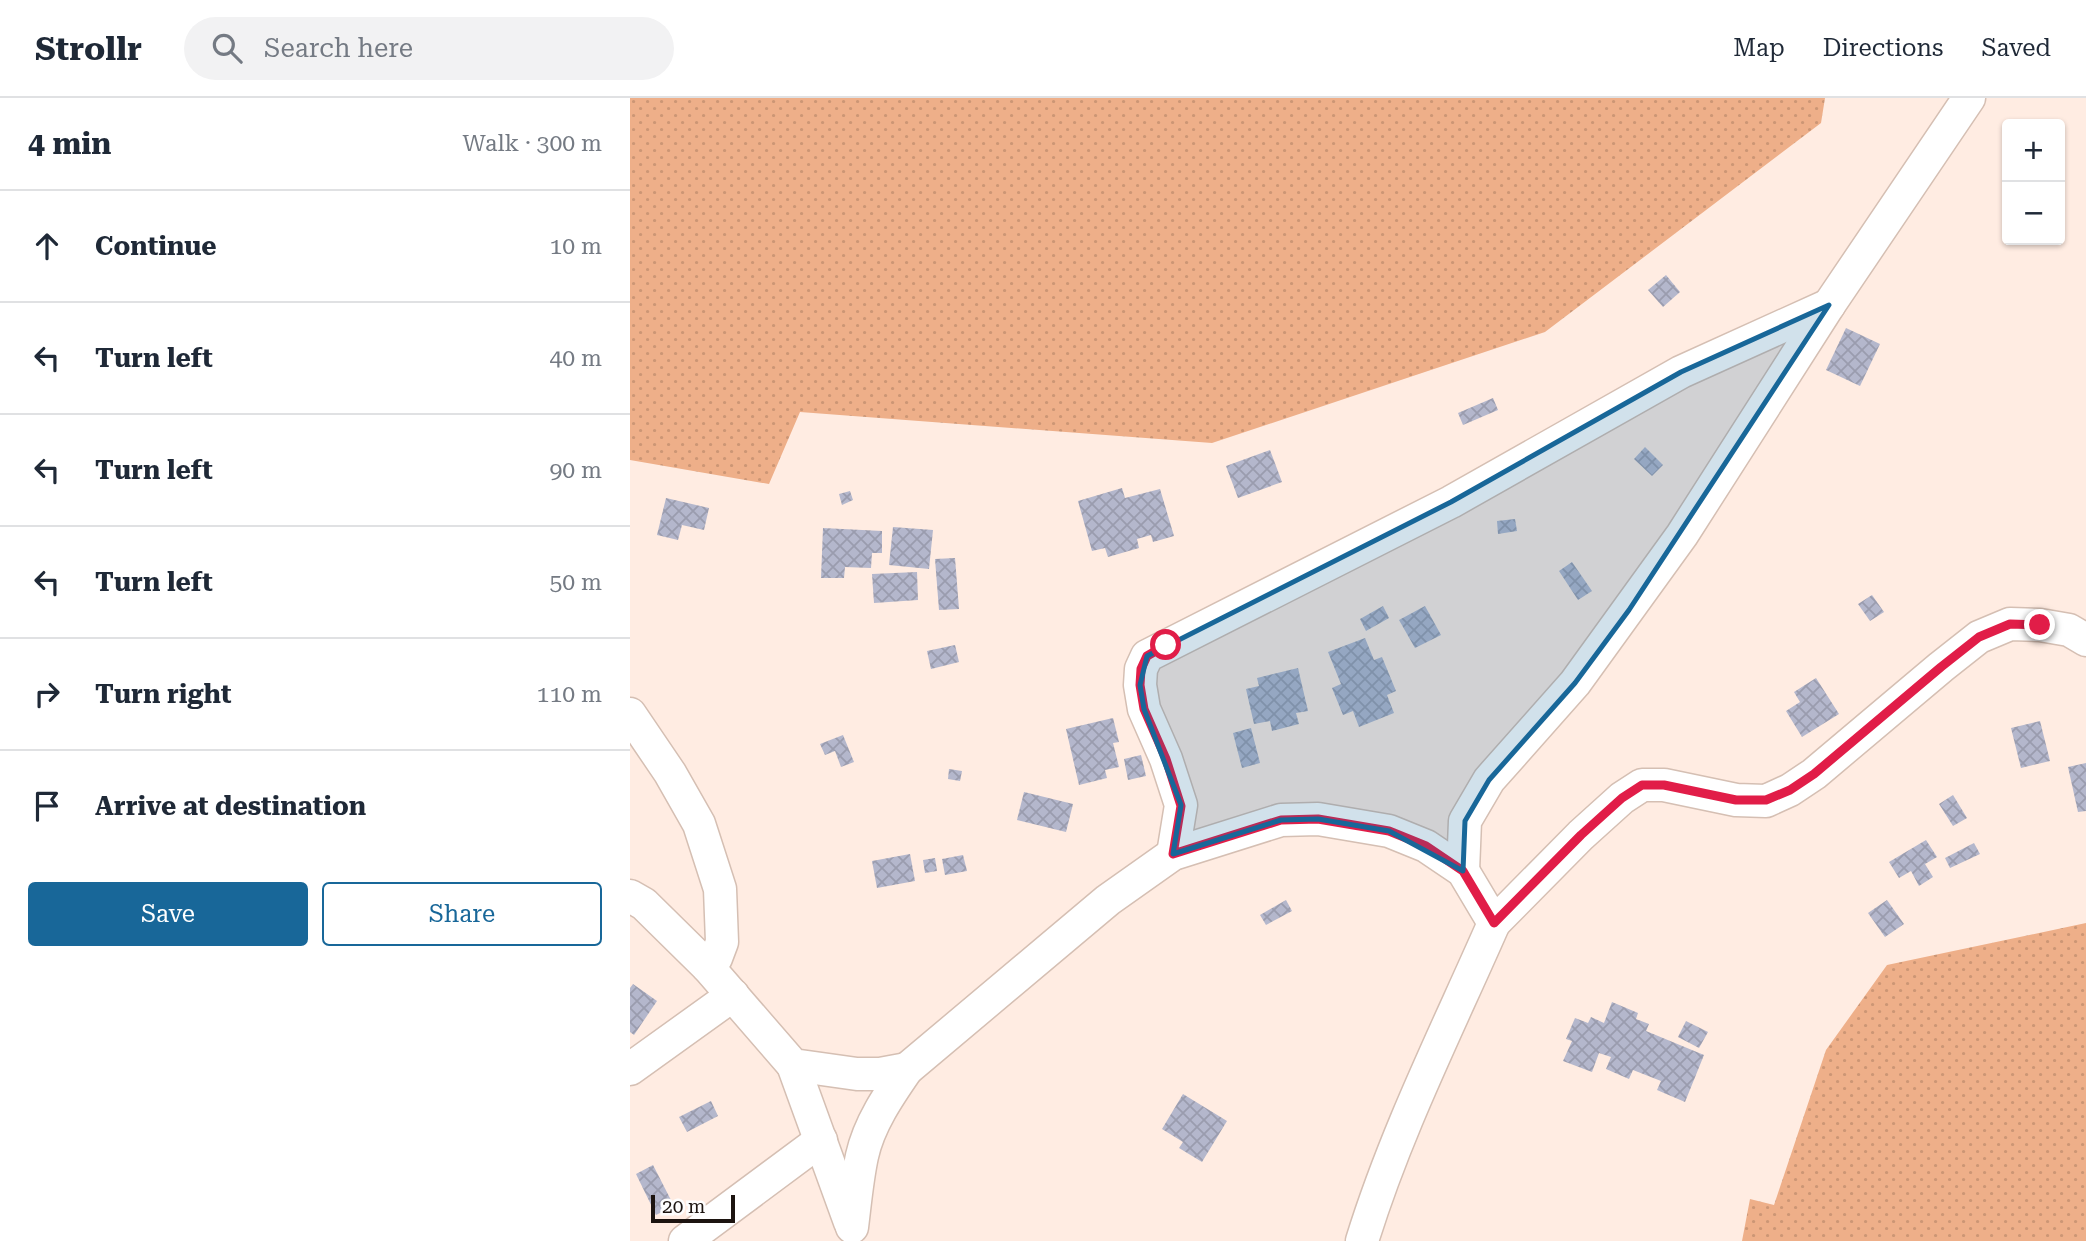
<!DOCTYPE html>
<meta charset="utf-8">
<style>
body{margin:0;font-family:"Roboto Serif",serif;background:#f2f2f3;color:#1f2937}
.controls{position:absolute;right:21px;top:21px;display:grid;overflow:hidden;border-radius:7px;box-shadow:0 2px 5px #0004}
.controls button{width:63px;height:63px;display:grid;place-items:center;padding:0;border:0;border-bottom:2px solid #e0e1e3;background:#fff;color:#1f2937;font:35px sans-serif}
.scale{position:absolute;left:21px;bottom:18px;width:84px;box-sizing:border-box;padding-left:7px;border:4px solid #1c1410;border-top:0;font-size:19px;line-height:24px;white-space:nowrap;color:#1c1410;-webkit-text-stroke:5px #fefefe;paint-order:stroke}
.stop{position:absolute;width:21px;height:21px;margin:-16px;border:5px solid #e11d48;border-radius:50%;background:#fff}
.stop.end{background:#e11d48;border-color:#fff;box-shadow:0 2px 7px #0008}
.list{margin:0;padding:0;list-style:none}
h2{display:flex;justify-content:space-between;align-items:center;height:91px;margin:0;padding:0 28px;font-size:30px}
h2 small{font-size:23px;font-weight:400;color:#747a83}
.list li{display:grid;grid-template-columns:46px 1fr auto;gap:21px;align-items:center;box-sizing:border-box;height:112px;padding:0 28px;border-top:2px solid #e0e1e3}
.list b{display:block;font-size:26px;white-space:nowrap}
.list em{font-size:23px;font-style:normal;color:#747a83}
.actions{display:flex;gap:14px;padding:21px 28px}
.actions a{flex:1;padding:16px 0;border:2px solid #186799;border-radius:7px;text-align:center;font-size:24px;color:#186799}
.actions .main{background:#186799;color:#fff}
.icon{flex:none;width:38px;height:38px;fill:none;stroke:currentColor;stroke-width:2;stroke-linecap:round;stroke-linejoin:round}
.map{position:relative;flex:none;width:1456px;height:1143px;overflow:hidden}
header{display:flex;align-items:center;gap:42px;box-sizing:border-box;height:98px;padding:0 35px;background:#fff;border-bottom:2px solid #e0e1e3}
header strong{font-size:33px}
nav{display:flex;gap:38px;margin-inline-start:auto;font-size:24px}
.search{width:490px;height:63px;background:#f2f2f3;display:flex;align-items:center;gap:18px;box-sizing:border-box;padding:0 24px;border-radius:38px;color:#747a83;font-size:26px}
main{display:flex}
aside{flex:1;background:#fff}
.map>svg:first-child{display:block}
</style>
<header>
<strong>Strollr</strong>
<div class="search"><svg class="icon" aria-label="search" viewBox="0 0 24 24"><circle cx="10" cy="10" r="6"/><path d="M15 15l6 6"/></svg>Search here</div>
<nav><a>Map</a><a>Directions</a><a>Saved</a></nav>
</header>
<main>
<aside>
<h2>4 min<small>Walk · 300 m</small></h2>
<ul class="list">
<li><svg class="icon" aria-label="ahead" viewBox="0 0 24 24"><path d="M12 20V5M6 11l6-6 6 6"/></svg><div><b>Continue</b></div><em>10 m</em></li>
<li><svg class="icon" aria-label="left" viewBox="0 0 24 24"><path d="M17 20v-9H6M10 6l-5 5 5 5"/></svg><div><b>Turn left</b></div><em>40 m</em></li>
<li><svg class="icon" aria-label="left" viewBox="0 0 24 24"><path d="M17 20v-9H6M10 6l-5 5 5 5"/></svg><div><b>Turn left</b></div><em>90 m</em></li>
<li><svg class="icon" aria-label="left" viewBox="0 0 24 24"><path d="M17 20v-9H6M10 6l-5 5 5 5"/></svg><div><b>Turn left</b></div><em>50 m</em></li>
<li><svg class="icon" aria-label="right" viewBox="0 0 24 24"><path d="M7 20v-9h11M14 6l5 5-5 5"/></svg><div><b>Turn right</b></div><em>110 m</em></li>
<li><svg class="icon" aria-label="arrive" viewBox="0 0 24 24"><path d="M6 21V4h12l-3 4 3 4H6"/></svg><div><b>Arrive at destination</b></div></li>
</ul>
<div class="actions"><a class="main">Save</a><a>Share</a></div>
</aside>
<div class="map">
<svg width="1456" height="1143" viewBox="0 0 1456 1143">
<defs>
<pattern id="grass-dots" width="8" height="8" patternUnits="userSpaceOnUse" patternTransform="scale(1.75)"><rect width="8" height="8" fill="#eeaf89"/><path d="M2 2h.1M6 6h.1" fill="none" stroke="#cc9675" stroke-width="1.8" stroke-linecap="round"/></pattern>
<pattern id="building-cross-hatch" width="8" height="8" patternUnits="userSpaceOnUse" patternTransform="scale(1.75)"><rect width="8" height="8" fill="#b4b7cc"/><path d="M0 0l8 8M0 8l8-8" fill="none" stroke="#9a9cae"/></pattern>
</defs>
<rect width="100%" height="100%" fill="#ffece2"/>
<g fill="url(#grass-dots)">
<polygon points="0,0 1195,0 1191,25 915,234 582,345 170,314 139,386 0,362"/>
<polygon points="1456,825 1456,1143 1112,1143 1120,1101 1144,1107 1196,952 1257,867"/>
</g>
<g fill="url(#building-cross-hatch)">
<polygon points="1036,177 1050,194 1033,209 1018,192"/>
<polygon points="1216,230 1250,246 1230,288 1196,272"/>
<polygon points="863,300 868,312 833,327 828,315"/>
<polygon points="1015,349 1033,367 1022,378 1004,361"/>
<polygon points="640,352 652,384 608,400 596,368"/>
<polygon points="492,390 495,400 530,391 544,438 523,444 521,437 507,441 509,450 478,459 475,450 462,453 448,403"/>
<polygon points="220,393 223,402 212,407 209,396"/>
<polygon points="36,400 79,410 74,432 52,427 48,442 27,437"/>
<polygon points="885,421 887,433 868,436 867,423"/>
<polygon points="263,429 303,432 299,471 259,467"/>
<polygon points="193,430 252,433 252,455 242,455 241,470 215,469 214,480 191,480"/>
<polygon points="325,460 329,511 309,512 305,461"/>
<polygon points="942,464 962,493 948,502 929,473"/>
<polygon points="287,474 288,502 244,505 242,476"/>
<polygon points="1242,497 1254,514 1240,523 1228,506"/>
<polygon points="753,508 759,520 736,533 730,521"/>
<polygon points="795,508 811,537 785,550 769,522"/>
<polygon points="735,540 744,562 752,559 766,593 757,597 764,615 729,629 723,613 713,617 702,590 711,586 698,554"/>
<polygon points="325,547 329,564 301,571 297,553"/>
<polygon points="668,570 678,613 666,615 669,626 642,633 640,623 624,626 616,591 629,588 627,580"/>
<polygon points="1186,580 1209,616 1172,639 1156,613 1170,604 1164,594"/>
<polygon points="483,620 489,644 483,645 489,669 475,672 477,680 449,687 436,631"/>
<polygon points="1410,623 1420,663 1391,670 1381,630"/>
<polygon points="621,630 630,665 612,670 603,635"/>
<polygon points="213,637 224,664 211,669 205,653 195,657 190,646"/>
<polygon points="511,657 516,678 498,682 494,661"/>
<polygon points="1456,665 1456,713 1448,714 1438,669"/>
<polygon points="319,671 332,673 330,683 318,681"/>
<polygon points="394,694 443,706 436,734 387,722"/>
<polygon points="1323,697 1337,720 1323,728 1309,706"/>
<polygon points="1296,742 1307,759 1295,766 1303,779 1289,788 1281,773 1269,780 1259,764"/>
<polygon points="1344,745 1350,756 1320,770 1315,760"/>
<polygon points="280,756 285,783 247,790 242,763"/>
<polygon points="333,757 337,773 315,777 312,761"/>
<polygon points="305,760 307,773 295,775 293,762"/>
<polygon points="656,802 662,813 636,827 630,817"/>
<polygon points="1257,802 1274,826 1255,839 1238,815"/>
<polygon points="3,886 27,903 4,937 0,934 0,890"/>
<polygon points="982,904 1008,915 1006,921 1019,926 1016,933 1074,957 1055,1004 1027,992 1031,983 1003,972 999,981 976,971 981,959 969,955 962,974 933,963 942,943 936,941 945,920 958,925 961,919 974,925"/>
<polygon points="1056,923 1078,934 1069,950 1048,939"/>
<polygon points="553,996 597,1023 572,1064 549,1050 553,1044 532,1031"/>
<polygon points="81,1003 88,1018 57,1034 49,1019"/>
<polygon points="23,1067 44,1108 26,1117 6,1076"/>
</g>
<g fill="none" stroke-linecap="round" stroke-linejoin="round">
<g stroke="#d5bfb3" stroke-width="35">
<g id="minor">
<polyline points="0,616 40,675 69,726 90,791 92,844 86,860 78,869"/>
<polyline points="543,756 551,707 536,661 514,611 510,587 511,571 517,558 821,404 1051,274 1199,207"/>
<polyline points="833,773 835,723 859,682 945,585 1052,437 1199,207 1339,0"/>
<polyline points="0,798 14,806 78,869 163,967 227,976 250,976 277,971"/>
<polyline points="864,825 951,737 992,700 1012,687 1034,687 1106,702 1136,703 1160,692 1184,676 1311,569 1349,539 1380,526 1410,527 1439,532 1456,542"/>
<polyline points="163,967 220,1124"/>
<polyline points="0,971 103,897"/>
<path d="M222 1129C225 1105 227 1081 232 1058 239 1026 259 997 277 971L478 802 543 756 651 722 688 721 759 733 796 748 833 773 864 825C818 930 766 1033 732 1143"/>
<polyline points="55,1143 191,1042"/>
</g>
</g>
<use href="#minor" stroke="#fff" stroke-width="32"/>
</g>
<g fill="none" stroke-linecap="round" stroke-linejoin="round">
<polyline stroke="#e11d48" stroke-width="9" points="536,547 517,558 511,571 510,587 514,611 536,661 551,708 543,756 651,722 688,721 759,733 796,748 833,773 864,825 951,737 992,700 1012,687 1034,687 1106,702 1136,702 1160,692 1184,676 1311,569 1349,539 1380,526 1410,527"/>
</g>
<path fill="#186799" fill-opacity="0.2" stroke="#186799" stroke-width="5" stroke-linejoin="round" d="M1199 207 999 512 945 585 859 682 835 723 833 773 759 733 688 721 651 722 543 756 551 707 514 611 510 587 517 558 821 404 1051 274Z"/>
</svg>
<div class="controls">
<button>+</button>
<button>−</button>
</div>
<div class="scale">20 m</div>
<div class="stop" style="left:536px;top:547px"></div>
<div class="stop end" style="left:1410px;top:527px"></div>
</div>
</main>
